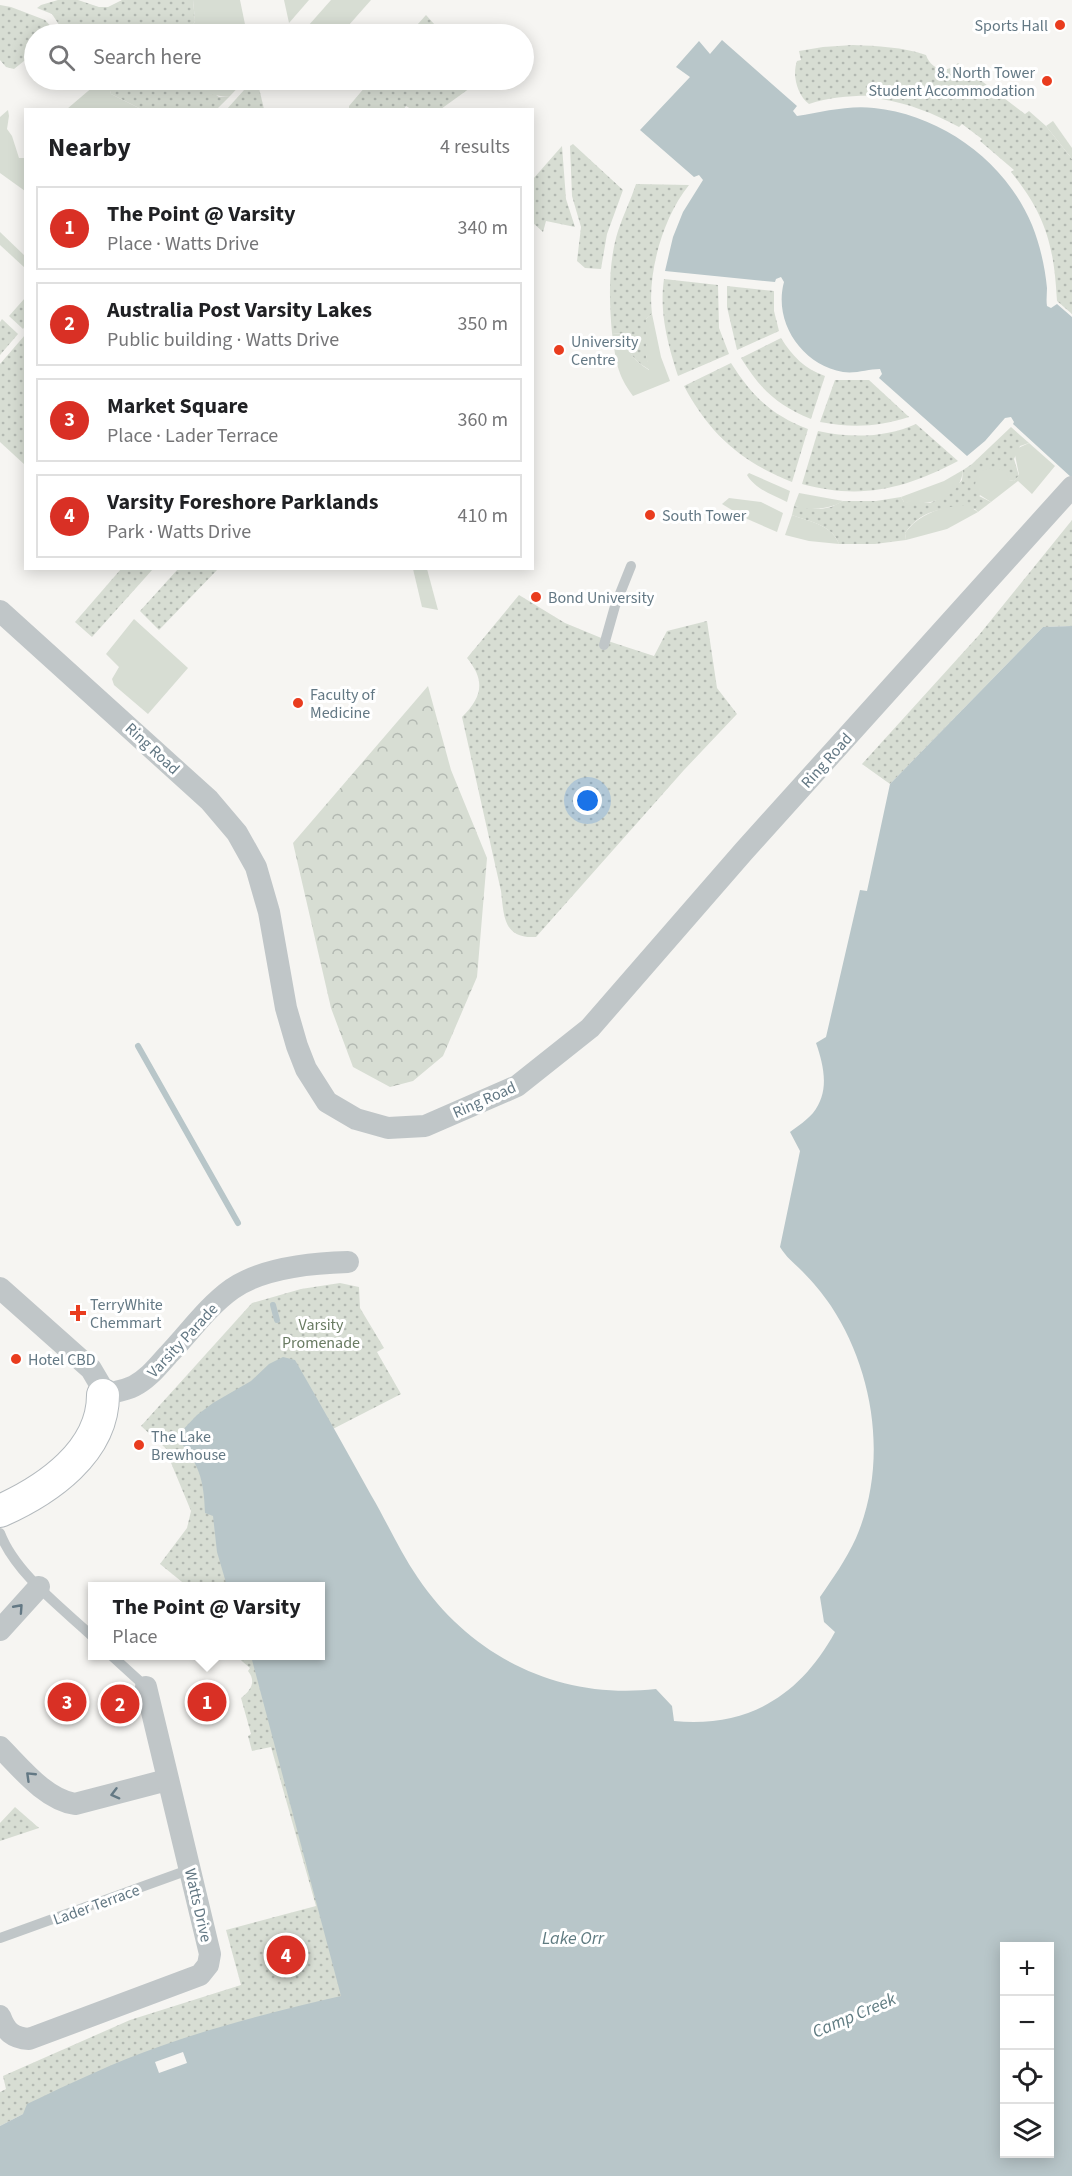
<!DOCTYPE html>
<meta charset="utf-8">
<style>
body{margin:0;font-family:"Source Sans 3",sans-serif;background:#f2f2f2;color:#202124}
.controls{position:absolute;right:18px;bottom:18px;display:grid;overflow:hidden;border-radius:0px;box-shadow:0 3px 15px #0003}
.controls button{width:54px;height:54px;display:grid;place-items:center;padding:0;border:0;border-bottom:2px solid #e0e0e0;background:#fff;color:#202124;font:30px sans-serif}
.you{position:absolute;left:588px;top:801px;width:21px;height:21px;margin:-15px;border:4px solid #fff;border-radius:50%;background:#1a73e8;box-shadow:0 0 0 9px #1a73e833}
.badge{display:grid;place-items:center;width:39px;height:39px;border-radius:50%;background:#d93025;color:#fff;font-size:20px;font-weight:700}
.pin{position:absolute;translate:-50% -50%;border:3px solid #fff;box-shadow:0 2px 6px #0006}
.popup{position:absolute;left:88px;top:1582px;width:237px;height:78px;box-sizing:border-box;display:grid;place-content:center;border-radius:0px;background:#fff;filter:drop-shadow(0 2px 4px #0005);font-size:20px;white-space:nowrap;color:#757577}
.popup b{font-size:22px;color:#202124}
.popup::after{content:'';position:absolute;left:50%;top:100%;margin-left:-12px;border:12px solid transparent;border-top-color:#fff}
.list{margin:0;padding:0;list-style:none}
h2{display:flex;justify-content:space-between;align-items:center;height:78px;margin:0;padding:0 24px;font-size:26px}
h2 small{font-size:20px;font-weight:400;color:#757577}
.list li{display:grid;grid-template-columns:39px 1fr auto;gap:18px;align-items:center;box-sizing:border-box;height:84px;margin:0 12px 12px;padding:0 12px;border:2px solid #e0e0e0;border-radius:0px}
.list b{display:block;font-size:22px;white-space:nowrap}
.list p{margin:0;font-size:20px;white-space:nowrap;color:#757577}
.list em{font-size:20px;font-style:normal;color:#757577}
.icon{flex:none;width:33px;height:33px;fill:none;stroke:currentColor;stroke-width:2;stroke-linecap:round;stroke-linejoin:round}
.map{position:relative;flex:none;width:1072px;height:2176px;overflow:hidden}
.search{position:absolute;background:#fff;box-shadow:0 3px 15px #0003;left:24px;top:24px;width:510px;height:66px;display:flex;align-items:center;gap:15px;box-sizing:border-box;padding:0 21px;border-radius:33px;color:#757577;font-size:22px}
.panel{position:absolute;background:#fff;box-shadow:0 3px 15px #0003;left:24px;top:108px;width:510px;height:462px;border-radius:0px}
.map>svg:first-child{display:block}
</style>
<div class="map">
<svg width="1072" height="2176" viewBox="0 0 1072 2176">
<defs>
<pattern id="grass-dots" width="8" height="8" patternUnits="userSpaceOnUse" patternTransform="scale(1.5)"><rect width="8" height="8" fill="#d7ddd3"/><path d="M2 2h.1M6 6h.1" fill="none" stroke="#b2b8b1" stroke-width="1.8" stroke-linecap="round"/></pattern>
<pattern id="forest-crowns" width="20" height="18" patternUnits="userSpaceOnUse" patternTransform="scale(1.5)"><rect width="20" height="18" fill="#d7ddd3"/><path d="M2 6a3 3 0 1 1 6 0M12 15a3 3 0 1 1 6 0" fill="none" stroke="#b2b8b1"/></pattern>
</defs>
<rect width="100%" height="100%" fill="#f6f5f2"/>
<g fill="url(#grass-dots)">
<polygon points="58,0 78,0 99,7 108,7 122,0 193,0 195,21 189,34 65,34 52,14 37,8 41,5"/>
<polygon points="0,5 11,7 45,20 56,32 54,34 34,34 34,53 14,69 6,67 0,60"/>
<polygon points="426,15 443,34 409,34"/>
<path d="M853 45C877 46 903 47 926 55 931 70 947 74 958 63L1025 114 1029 111 1046 126 1072 159V314L1057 301C1054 246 1046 215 1011 172L1014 170 980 141 982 139 962 124 959 127C933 113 910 104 881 99V96C858 95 833 96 809 104 797 95 792 75 797 61L801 60 799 51 823 47Z"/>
<polygon points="107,80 195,80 219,97 230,96 217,109 141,109 111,94"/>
<polygon points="253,80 257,80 264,109 227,109"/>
<polygon points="371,80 475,80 477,83 441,109 411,109 406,106 404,109 349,109 349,106"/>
<polygon points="573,144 623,190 607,234 601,269 585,268 577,261 581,227 572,196 570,146"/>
<polygon points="562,146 566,199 575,227 546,221 543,232 533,223 533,179"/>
<path d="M636 184 689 185C663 217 647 273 652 314L646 319V355L650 370C634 361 627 352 624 334L612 333C609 300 608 263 618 231 623 215 631 200 636 184Z"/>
<path d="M664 279 718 285 719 328 729 354 678 376C668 345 659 312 664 279Z"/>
<polygon points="727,286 774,291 774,311 779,331 737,350 727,307"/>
<polygon points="25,298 25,326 23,329 9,316"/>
<polygon points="2,319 18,334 0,355 0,322"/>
<polygon points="25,335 25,465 0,442 0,364"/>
<path d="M781 338C792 356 805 369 825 376L811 419C777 405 760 389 741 358Z"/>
<path d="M731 363C752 396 771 415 808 429L792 482C742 462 710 435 684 386Z"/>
<path d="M835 380H869L909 417C879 427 851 428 820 422Z"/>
<path d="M916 424 958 461C905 489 861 500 802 484L818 431C850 438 886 438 916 424Z"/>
<path d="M1011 427 1029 443 1020 446 1014 459 1019 476 1014 481 1009 480 979 496 991 502 978 512 975 509C948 507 923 507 905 533L906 540 875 544H839C831 524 810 522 792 515L794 506 821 509 831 507 843 501H876L901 497 904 502 930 503 949 494 962 480 963 470 972 464Z"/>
<polygon points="1072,520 1072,626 1043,627 890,784 862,764 979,635"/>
<polygon points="121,569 153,569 92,637 75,622"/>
<polygon points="178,569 218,569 159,630 140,611"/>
<path d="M519 595 565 623 611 642 654 656 667 631 707 621 717 688 737 714 684 770 536 937C503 939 504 916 501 891L462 717C482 697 486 681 467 658Z"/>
<polygon points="340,1283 359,1287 360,1308 384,1348 377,1352 401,1394 327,1432 236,1586 187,1586 160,1564 187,1528 191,1511 169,1458 172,1454 141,1426 252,1303 301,1289"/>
<path d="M236 1656H259L356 2004 23 2114 0 2126V2092L6 2089 3 2076 130 2020 241 1985 226 1930 316 1906 271 1747 252 1751 248 1736 251 1734 241 1698C250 1691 257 1682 248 1671L250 1668Z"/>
<polygon points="15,1807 39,1828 0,1841 0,1823"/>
</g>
<polygon fill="url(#forest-crowns)" points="428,686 451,770 487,858 477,977 443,1056 413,1081 390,1087 353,1067 331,1008 293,843"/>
<g fill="#d7ddd3">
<polygon points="193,0 240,0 247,34 189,34 195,21"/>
<polygon points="284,0 309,0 289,23"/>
<polygon points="331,0 371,0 341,34 301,34"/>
<polygon points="101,80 107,80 111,94 141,109 67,109"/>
<path d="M195 80H245L230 96C214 97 204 93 195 80Z"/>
<polygon points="8,110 9,116 7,129 12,136 19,158 25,158 25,191 0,173 0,117"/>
<polygon points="1053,121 1072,148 1072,159 1046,126"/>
<polygon points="0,232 25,256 25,268 0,245"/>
<path d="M652 314 661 357 670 381 633 396C616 373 616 360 612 333L624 334C627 351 634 361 649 370L646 355V319Z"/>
<path d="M1029 443 1055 466 1032 494 1018 481 991 502C977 492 971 494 978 473 989 467 995 467 1006 472L1009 480 1014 481 1019 475 1014 450Z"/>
<path d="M963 470C961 498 929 507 904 502L901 497 944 481Z"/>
<path d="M749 473 790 491 787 502C773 495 755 489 747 475Z"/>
<path d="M799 493 843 501C829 510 810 510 794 506Z"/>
<polygon points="729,498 761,502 783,513 777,532 745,518 722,504"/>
<path d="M958 506H969L978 512 947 529 906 540 905 533C918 515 938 508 958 506Z"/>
<path d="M792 515C810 522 831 524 839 544L809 541 785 535Z"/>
<polygon points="413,569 427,569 438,610 422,607"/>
<polygon points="134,619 188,668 148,714 114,685 112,679 119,667 106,654"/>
</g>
<g fill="#b8c6c9" fill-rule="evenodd">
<path d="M722 40 797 106 793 111 797 116C823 112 848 105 874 108 942 115 1006 162 1032 225 1040 245 1045 267 1047 288 1047 294 1046 300 1047 306L1051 308 1057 304 1072 317V478L1013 424 1014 422 1011 417 1005 418 985 441 967 456 879 378 882 374 880 369C868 369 856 374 843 372 802 365 773 322 784 282L781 277 776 279 775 282 665 271 673 237 683 212 703 180 699 175 694 177 640 130 690 77 676 67 699 41 710 54Z"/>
<path d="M1072 626V2176H0V2126L23 2114 27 2104C71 2083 115 2062 161 2046 220 2025 281 2010 341 1996L251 1656H321V1586H227L217 1552 213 1516 205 1513C204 1479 199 1463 176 1437L197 1415 213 1403 251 1381 269 1364 283 1357 295 1360C321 1405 346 1450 371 1495 387 1522 400 1552 418 1578 472 1658 560 1700 656 1689L672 1706 674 1721C748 1728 800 1696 835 1632L824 1622 820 1597C833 1578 846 1560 856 1538 888 1464 875 1373 831 1306 823 1294 812 1281 802 1271 794 1263 786 1257 780 1247L800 1151 790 1132C798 1126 807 1120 813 1113 830 1092 824 1066 816 1043L826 1037 860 890 867 891 890 784 1043 627ZM1004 1946H1050V2154H1004Z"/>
</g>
<polygon fill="#f6f5f2" points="183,2052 187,2063 159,2073 155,2062"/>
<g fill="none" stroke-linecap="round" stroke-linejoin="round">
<g stroke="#b8c6c9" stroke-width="6">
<polyline points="138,1046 238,1223"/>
<polyline points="273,1305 277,1320"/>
</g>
<g stroke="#b3b9bd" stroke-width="34">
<path id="secondary" d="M0 1511C47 1490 103 1452 103 1395"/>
</g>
<g stroke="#c0c6c8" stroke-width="10">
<polyline points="604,645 615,606 631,566"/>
<path d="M0 1533C15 1573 62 1608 93 1637"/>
<polyline points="112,1656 146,1687"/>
<polyline points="0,1938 191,1869"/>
</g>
<g stroke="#c0c6c8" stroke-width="22">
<polyline points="0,611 209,800 237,833 256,867 269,912 286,1008 297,1046 306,1069 327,1102 356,1119 388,1128 425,1126 517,1086 590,1028 744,851 1072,487"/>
<path d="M0 1288 91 1369 101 1386 103 1395C113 1392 124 1391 134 1386 148 1379 158 1366 168 1355 189 1333 207 1307 232 1289 262 1268 313 1263 348 1262"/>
<polyline points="0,1630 39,1587"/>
<path d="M0 1747C21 1768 45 1799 75 1804L167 1780"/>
<path d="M0 2016C6 2032 13 2038 29 2039L200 1975 208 1965 210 1954 146 1687"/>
</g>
<use href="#secondary" stroke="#fff" stroke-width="32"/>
</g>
<defs><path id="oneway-chevron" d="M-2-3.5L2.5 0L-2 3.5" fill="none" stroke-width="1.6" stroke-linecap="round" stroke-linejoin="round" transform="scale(1.5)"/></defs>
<g stroke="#637884">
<use href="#oneway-chevron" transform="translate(19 1608) rotate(-48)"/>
<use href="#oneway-chevron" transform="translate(30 1776) rotate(-136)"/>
<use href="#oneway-chevron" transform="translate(115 1794) rotate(165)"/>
</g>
<g fill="#e93c1e" stroke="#fff" stroke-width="2">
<circle cx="1060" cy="25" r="6"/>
<circle cx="1047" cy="81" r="6"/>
<circle cx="559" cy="350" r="6"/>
<circle cx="650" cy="515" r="6"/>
<circle cx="536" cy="597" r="6"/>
<circle cx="298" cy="703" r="6"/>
<path d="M75 1304h6v6h6v6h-6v6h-6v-6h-6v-6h6z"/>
<circle cx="16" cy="1359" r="6"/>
<circle cx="139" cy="1445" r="6"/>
</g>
<g text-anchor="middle" stroke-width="6" stroke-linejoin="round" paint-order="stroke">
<g font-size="16" fill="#637884" stroke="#fff" text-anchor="start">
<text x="1048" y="31" text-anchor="end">Sports Hall</text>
<text x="1035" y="78" text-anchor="end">8. North Tower<tspan x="1035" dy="18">Student Accommodation</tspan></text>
<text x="571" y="347">University<tspan x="571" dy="18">Centre</tspan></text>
<text x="662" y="521">South Tower</text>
<text x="548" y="603">Bond University</text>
<text x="310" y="700">Faculty of<tspan x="310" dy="18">Medicine</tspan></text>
<text x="90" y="1310">TerryWhite<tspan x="90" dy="18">Chemmart</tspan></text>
<text x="28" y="1365">Hotel CBD</text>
<text x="151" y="1442">The Lake<tspan x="151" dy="18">Brewhouse</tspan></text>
</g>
<g font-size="16" fill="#637884" stroke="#fff">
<text transform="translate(153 748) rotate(43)" y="6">Ring Road</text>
<text transform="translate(826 760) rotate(-48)" y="6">Ring Road</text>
<text transform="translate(484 1099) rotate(-24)" y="6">Ring Road</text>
<text transform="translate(182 1340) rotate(-47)" y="6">Varsity Parade</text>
<text transform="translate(96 1904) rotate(-20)" y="6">Lader Terrace</text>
<text transform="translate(199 1905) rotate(77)" y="6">Watts Drive</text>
</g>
<g font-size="16" fill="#697b62" stroke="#fff">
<text x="321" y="1330">Varsity<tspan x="321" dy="18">Promenade</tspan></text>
</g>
<g font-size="18" font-style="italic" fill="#5f7b81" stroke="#fff">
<text x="573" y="1944">Lake Orr</text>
<text transform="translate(854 2015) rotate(-23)" y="6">Camp Creek</text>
</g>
</g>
</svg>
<div class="controls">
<button>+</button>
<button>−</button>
<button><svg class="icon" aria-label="locate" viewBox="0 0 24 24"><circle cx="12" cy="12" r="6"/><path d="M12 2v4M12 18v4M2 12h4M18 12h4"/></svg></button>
<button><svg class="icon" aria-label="layers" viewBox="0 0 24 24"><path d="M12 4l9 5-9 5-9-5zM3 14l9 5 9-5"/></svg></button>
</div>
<div class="you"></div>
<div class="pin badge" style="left:207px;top:1702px">1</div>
<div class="popup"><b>The Point @ Varsity</b>Place</div>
<div class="pin badge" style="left:120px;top:1704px">2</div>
<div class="pin badge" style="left:67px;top:1702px">3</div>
<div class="pin badge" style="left:286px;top:1955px">4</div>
<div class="search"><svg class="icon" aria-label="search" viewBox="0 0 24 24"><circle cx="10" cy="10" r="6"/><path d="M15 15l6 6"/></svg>Search here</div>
<section class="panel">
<h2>Nearby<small>4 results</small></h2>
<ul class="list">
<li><span class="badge">1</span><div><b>The Point @ Varsity</b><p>Place · Watts Drive</p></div><em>340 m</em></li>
<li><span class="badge">2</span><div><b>Australia Post Varsity Lakes</b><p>Public building · Watts Drive</p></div><em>350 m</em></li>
<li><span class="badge">3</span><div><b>Market Square</b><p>Place · Lader Terrace</p></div><em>360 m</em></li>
<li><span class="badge">4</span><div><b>Varsity Foreshore Parklands</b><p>Park · Watts Drive</p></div><em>410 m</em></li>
</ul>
</section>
</div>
